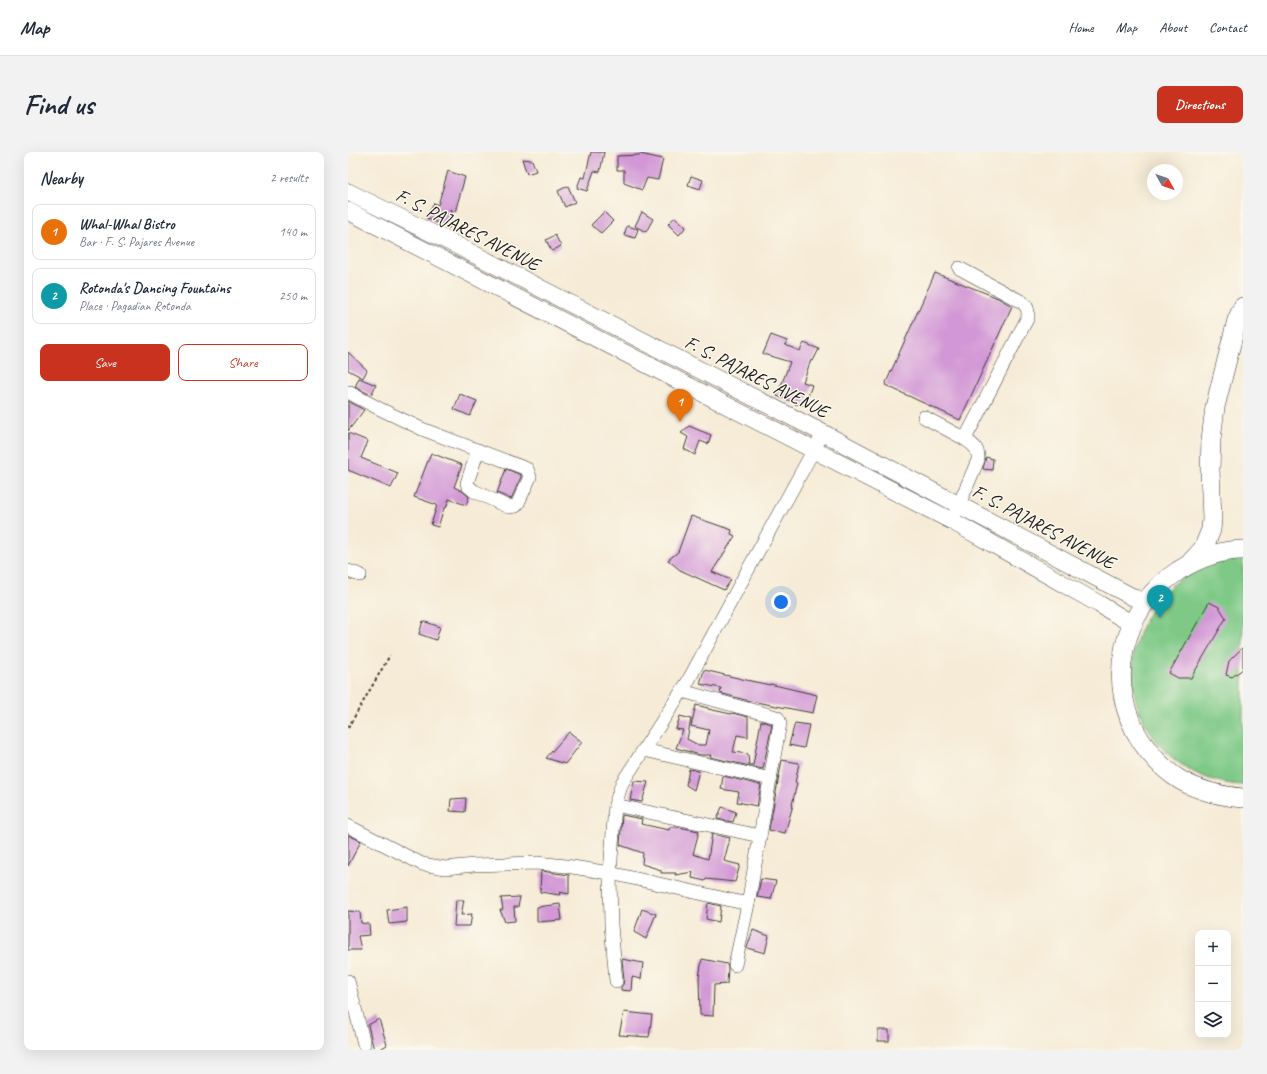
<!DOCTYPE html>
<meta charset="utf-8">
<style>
body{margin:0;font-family:Caveat,sans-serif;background:#f2f2f3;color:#1f2937}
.controls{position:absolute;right:12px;bottom:12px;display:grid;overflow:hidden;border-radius:8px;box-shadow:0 4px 16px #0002}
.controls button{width:36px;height:36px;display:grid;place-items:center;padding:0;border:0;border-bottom:1px solid #e0e1e3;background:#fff;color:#1f2937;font:20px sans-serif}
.compass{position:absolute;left:799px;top:12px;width:36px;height:36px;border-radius:50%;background:#fff;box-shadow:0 4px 16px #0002;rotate:130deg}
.you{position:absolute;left:433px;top:450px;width:14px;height:14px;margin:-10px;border:3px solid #fff;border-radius:50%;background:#1a73e8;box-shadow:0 0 0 6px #1a73e833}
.badge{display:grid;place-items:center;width:26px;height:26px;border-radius:50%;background:#c8321e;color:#fff;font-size:13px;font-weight:700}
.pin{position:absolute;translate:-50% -33px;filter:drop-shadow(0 1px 2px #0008)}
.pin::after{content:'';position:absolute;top:21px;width:14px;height:12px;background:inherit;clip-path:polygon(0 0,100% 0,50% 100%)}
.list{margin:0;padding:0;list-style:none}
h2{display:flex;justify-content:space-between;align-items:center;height:52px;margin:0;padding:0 16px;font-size:17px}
h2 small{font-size:13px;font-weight:400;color:#747a83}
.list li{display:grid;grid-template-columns:26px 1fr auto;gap:12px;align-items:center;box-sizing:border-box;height:56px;margin:0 8px 8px;padding:0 8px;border:1px solid #e0e1e3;border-radius:8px}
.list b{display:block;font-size:15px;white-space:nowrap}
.list p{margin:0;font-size:13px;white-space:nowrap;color:#747a83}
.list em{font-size:13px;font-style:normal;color:#747a83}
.actions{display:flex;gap:8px;padding:12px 16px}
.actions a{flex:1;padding:9px 0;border:1px solid #c8321e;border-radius:8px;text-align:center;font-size:14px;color:#c8321e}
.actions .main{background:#c8321e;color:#fff}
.icon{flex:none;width:22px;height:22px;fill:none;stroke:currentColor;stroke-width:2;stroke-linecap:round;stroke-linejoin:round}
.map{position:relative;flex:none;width:895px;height:898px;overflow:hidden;border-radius:8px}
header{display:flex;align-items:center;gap:24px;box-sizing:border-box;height:56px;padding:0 20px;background:#fff;border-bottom:1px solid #e0e1e3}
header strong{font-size:19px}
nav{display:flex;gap:22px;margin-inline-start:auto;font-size:14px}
.intro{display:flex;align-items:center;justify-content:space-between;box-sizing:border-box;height:96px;padding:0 24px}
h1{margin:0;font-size:28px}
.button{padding:10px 18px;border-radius:8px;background:#c8321e;color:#fff;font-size:14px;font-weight:700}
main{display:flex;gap:24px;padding:0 24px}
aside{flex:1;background:#fff;border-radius:8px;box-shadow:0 4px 16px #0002}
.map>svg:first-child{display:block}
</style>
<header>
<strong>Map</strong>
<nav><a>Home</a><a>Map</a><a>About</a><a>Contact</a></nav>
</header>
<div class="intro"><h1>Find us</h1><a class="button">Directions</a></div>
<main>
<aside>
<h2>Nearby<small>2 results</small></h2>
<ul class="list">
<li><span class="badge" style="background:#e8710a">1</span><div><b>Whal-Whal Bistro</b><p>Bar · F. S. Pajares Avenue</p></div><em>140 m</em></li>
<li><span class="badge" style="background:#0f9aa8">2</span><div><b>Rotonda's Dancing Fountains</b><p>Place · Pagadian Rotonda</p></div><em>250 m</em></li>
</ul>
<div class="actions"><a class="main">Save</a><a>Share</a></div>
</aside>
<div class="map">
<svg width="895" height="898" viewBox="0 0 895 898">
<rect width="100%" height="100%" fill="#fbf7ec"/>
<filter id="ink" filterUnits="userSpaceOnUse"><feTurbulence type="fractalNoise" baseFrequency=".025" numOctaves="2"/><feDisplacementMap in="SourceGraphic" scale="8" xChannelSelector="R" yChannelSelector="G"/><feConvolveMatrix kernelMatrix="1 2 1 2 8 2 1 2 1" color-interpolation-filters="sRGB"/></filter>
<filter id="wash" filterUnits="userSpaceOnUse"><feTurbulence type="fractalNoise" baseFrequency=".012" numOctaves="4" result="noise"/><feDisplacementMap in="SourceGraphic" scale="16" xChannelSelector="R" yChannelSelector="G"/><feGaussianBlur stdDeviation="0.9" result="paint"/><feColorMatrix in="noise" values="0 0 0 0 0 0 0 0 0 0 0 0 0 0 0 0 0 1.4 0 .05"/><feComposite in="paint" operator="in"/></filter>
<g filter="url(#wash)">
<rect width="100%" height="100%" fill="#f6ebd6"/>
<path fill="#7ec986" stroke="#4d7251" d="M895 405V633C821 630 768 560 789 488 795 467 810 447 825 432 828 429 834 427 838 424 846 420 854 414 862 411 872 407 884 407 895 405Z"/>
<g id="blocks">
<g fill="#d297d6">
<polygon points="243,0 256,0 252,20 246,19 239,39 229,36 233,25 237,26"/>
<polygon points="292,2 315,7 310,28 299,26 294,38 276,31 276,18 269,18 269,4 291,3"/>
<polygon points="174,7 184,8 188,19 179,22"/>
<polygon points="100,19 117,25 107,60 102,57 103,70 101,76 78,66 86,51 90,53"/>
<polygon points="343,24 355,28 352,37 340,33"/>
<polygon points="220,34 227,50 217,55 210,39"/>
<polygon points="256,60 265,69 253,81 243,73"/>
<polygon points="294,60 305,67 298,80 287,74"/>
<polygon points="327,65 338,75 331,83 320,72"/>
<polygon points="279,74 290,77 287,86 276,83"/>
<polygon points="207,83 213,94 204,99 198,88"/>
<polygon points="587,121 650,146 664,154 612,268 537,233"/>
<polygon points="423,183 439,189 437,193 452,199 456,191 471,197 465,209 463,208 455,230 464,233 457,253 447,252 448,251 429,244 442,210 415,202"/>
<polygon points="0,200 19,218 15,226 0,218"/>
<polygon points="11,226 28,233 23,243 7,235"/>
<polygon points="112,242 129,249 122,264 106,257"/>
<polygon points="0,249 16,258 0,279"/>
<polygon points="341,274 363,283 360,292 352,289 347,303 336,297 340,285 333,281"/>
<polygon points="0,281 20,289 13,306 50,321 43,336 0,318"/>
<polygon points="83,301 114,313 106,335 114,339 121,345 118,353 101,347 98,356 96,356 90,375 83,373 89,353 66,345"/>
<polygon points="638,305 645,307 644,318 635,317"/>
<polygon points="158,317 173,323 173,325 163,347 149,341"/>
<polygon points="343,364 384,378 383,382 387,384 364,420 383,428 376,438 332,418 320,408 330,400"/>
<polygon points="861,450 871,455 878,466 843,526 830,526 821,521"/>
<polygon points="75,469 92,475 88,488 71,482"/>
<polygon points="895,495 895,517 884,525 878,523 881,509"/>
<polygon points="356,518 398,528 422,533 422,532 469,543 465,561 397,548 372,541 373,536 352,532"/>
<polygon points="348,553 360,556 360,557 383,562 384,561 400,565 400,585 389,583 385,600 400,602 401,613 405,613 413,569 424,572 415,617 362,605 363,603 352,603 328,596 335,578 328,577 332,564 343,567 339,587 350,593 358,593 361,578 343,574"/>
<polygon points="447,571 461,573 456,596 441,593"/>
<polygon points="221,580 234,590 217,612 198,606"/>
<polygon points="434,608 451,611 447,631 449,631 444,653 445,653 437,681 421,678"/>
<polygon points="341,617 351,619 346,638 338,633"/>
<polygon points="375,624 413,633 409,654 389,650 391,640 373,637"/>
<polygon points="286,629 300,630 294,650 282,648"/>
<polygon points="118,646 117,660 102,659 103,647"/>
<polygon points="374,655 388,660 385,670 369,667"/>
<polygon points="274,663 294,667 293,672 321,678 322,675 330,675 351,679 345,702 360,707 364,682 382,686 376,709 392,713 387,730 358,727 357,729 344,726 345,720 327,723 328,721 313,721 313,718 294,712 295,701 272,693"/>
<polygon points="0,683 13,689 0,714"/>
<polygon points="193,719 221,723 221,742 211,740 212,743 192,740"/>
<polygon points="413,727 428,729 423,747 409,745"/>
<polygon points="172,745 170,755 166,755 167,769 157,770 152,758 155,758 153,746"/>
<polygon points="108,748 116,748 113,763 124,762 122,774 106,774"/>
<polygon points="360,751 373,754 371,770 358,767"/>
<polygon points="212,752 214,768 189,770 189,755"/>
<polygon points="59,755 59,770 41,772 39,758"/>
<polygon points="294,757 308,762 298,787 286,780"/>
<polygon points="0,759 12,760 13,771 21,772 22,783 10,784 13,798 0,798"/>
<polygon points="405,778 421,784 417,801 399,796"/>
<polygon points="274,807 295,811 293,827 284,825 283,839 273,838 273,835 275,833 276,828"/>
<polygon points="354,807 379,812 380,816 379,832 366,833 365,864 352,863 351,826"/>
<polygon points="276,860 304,863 301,885 271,883"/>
<polygon points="31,867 39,893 30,898 26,898 20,873"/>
<rect x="530" y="878" width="11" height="11"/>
</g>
</g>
</g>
<g filter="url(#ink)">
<use href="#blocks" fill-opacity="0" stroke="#3d3b38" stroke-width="1"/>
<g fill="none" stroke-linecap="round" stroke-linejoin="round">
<g stroke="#3d3b38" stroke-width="14">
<g id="minor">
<polyline points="0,240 30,256 74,277 179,317 182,325 170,351 168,354 160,355 126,339 120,334 119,331 130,298"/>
<path d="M576 265 617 287 680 165C680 158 680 155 674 150L611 116"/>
<path d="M607 362 630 308C631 296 625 293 617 287"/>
<polyline points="0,419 12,423"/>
<polyline points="334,539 425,564 430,566 432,571 400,752 387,813"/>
<polyline points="296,598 423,627"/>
<polyline points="267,653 412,684"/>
<polyline points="0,674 74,712 97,716 126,713 189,711 218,714 262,721 400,752"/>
<polyline points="0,829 16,892"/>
<polyline points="268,829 263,773 262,721 267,653 274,631 339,531 396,425 475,281"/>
</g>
</g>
<g stroke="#3d3b38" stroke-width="18">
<g id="major">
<polyline points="0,40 108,93 475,281 796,451"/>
<polyline points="0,59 604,369 751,452 784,472"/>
</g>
</g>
<g stroke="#3d3b38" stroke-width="20">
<g id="highway">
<path d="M895 398C871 398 849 407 830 419 773 457 756 532 793 589 804 605 818 620 834 629 854 640 873 644 895 646"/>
<polyline points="843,410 855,397 863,378 864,367 862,318 863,288 867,255 889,168 895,155"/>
</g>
</g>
<polyline stroke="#3d3b38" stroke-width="2" stroke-dasharray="3 3" stroke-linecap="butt" points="0,576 42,503"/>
<use href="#minor" stroke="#fff" stroke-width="13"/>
<use href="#major" stroke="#fff" stroke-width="17"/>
<use href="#highway" stroke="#fff" stroke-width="19"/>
</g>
</g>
<g text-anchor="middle" stroke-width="3" stroke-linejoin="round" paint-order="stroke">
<g font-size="19" fill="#1c1c1c" stroke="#fbf7ec">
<text transform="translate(120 77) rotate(27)" y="7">F. S. PAJARES AVENUE</text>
<text transform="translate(409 224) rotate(27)" y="7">F. S. PAJARES AVENUE</text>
<text transform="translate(696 374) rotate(28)" y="7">F. S. PAJARES AVENUE</text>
</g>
</g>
</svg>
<div class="controls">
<button>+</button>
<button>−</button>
<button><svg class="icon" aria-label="layers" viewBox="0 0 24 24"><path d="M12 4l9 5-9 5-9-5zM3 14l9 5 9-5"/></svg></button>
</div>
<svg class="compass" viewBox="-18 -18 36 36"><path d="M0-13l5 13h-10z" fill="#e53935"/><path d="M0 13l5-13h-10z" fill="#747a83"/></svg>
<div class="you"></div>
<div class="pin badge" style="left:332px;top:270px;background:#e8710a">1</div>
<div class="pin badge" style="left:812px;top:466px;background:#0f9aa8">2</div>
</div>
</main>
